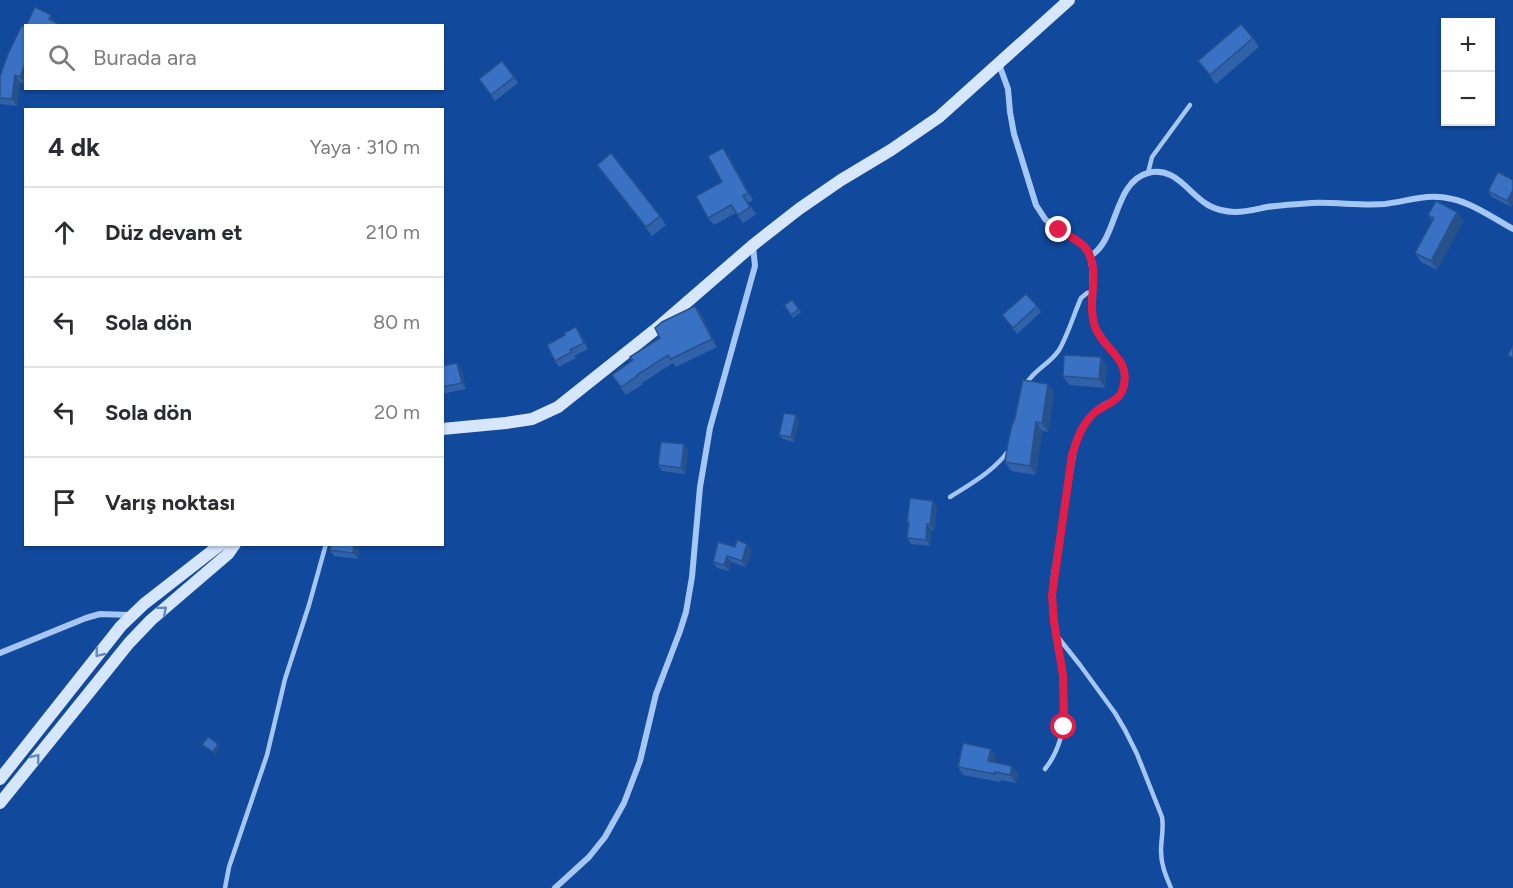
<!DOCTYPE html>
<html lang="tr">
<meta charset="utf-8">
<style>
body{margin:0;font-family:Figtree,sans-serif;background:#f7f7f7;color:#2b2b33}
.controls{position:absolute;right:18px;top:18px;display:grid;overflow:hidden;border-radius:0px;box-shadow:0 2px 4px #0004}
.controls button{width:54px;height:54px;display:grid;place-items:center;padding:0;border:0;border-bottom:2px solid #e1e1e2;background:#fff;color:#2b2b33;font:30px sans-serif}
.stop{position:absolute;width:18px;height:18px;margin:-14px;border:4px solid #e11d48;border-radius:50%;background:#fff}
.stop.end{background:#e11d48;border-color:#fff;box-shadow:0 2px 6px #0008}
.list{margin:0;padding:0;list-style:none}
h2{display:flex;justify-content:space-between;align-items:center;height:78px;margin:0;padding:0 24px;font-size:26px}
h2 small{font-size:20px;font-weight:400;color:#7c7c81}
.list li{display:grid;grid-template-columns:39px 1fr auto;gap:18px;align-items:center;box-sizing:border-box;height:90px;padding:0 24px;border-top:2px solid #e1e1e2}
.list b{display:block;font-size:22px;white-space:nowrap}
.list em{font-size:20px;font-style:normal;color:#7c7c81}
.icon{flex:none;width:33px;height:33px;fill:none;stroke:currentColor;stroke-width:2;stroke-linecap:round;stroke-linejoin:round}
.map{position:relative;flex:none;width:1513px;height:888px;overflow:hidden}
.search{position:absolute;background:#fff;box-shadow:0 2px 4px #0004;left:24px;top:24px;width:420px;height:66px;display:flex;align-items:center;gap:15px;box-sizing:border-box;padding:0 21px;border-radius:0px;color:#7c7c81;font-size:22px}
.panel{position:absolute;background:#fff;box-shadow:0 2px 4px #0004;left:24px;top:108px;width:420px;height:438px;border-radius:0px}
.map>svg:first-child{display:block}
</style>
<div class="map">
<svg width="1513" height="888" viewBox="0 0 1513 888">
<rect width="100%" height="100%" fill="#11499d"/>
<g fill="none" stroke-linecap="round" stroke-linejoin="round">
<g stroke="#a6c7f5" stroke-width="4.5">
<polyline points="1148,173 1152,157 1190,105"/>
<path d="M1026 384C1035 369 1050 364 1059 350 1067 337 1074 314 1081 298L1087 293 1092 292"/>
<path d="M950 497C972 483 994 471 1009 450"/>
<path d="M1057 636 1080 665 1115 713 1125 730 1137 754 1162 817C1164 829 1161 839 1161 851 1161 865 1166 876 1171 888"/>
<path d="M1045 769C1074 733 1065 681 1057 639"/>
<polyline points="225,888 229,867 267,755 285,679 309,605 326,544"/>
</g>
<g stroke="#a6c7f5" stroke-width="6">
<path d="M999 64 1008 89 1010 112 1014 134 1036 205 1045 219 1052 225 1084 246C1101 269 1086 298 1094 323 1101 347 1136 363 1122 392 1119 400 1111 401 1104 405 1085 417 1078 435 1073 455L1053 581 1052 608 1057 636"/>
<path d="M1090 256C1118 241 1113 182 1148 173 1174 166 1187 191 1205 203 1213 209 1226 212 1235 212 1246 212 1257 209 1267 207 1282 205 1297 204 1312 203 1337 202 1361 206 1385 204 1409 201 1427 193 1452 199 1472 203 1495 219 1513 229"/>
<polyline points="0,653 86,618 100,614 130,615"/>
<polyline points="555,888 589,857 605,837 624,803 640,761 656,694 680,631 686,612 692,577 700,487 710,428 755,266 753,246"/>
</g>
<g stroke="#d6e6fd" stroke-width="12">
<polyline points="442,429 506,423 532,419 558,407 656,329 753,245 799,209 841,180 891,150 939,117 1069,0"/>
<polyline points="0,779 121,626 144,604 221,544"/>
<polyline points="0,803 129,643 151,620 228,554 235,544"/>
</g>
</g>
<g fill="#3162a9">
<polygon points="26,26 26,83 25,84 20,82 17,106 0,104 0,76"/>
<polygon points="1253,38 1259,47 1216,84 1198,61"/>
<polygon points="502,61 518,83 495,101 479,79"/>
<polygon points="728,155 753,200 748,203 756,214 743,223 736,213 714,225 708,218 722,182"/>
<polygon points="597,165 660,216 666,225 652,236"/>
<polygon points="1513,180 1513,204 1511,207 1492,197 1488,191"/>
<polygon points="1457,212 1463,221 1437,270 1421,262 1415,253 1432,220 1428,215"/>
<polygon points="792,300 801,312 793,318 784,305"/>
<polygon points="1037,306 1041,312 1017,334 1002,315"/>
<polygon points="701,313 717,347 676,367 673,363 642,383 643,384 626,395 612,375"/>
<polygon points="580,333 588,349 574,356 576,358 559,367 555,361"/>
<polygon points="457,363 461,368 466,389 442,394 442,366"/>
<polygon points="1107,366 1105,388 1069,385 1063,376"/>
<polygon points="1048,384 1054,393 1048,432 1042,431 1036,475 1011,471 1005,462"/>
<polygon points="799,420 794,442 783,439 779,435"/>
<polygon points="684,444 688,450 685,474 662,471 658,465"/>
<polygon points="937,507 934,531 931,530 930,546 911,544 907,538 908,524 907,522"/>
<polygon points="359,544 358,559 334,556 330,550"/>
<polygon points="735,547 752,550 746,567 731,562 729,571 717,568 713,562"/>
<polygon points="991,749 996,756 995,762 1018,773 1016,783 1001,780 1000,782 963,775 958,767"/>
</g>
<g fill="#285089">
<polygon points="51,15 56,23 49,19"/>
<polygon points="26,61 26,83 25,84 20,77"/>
<polygon points="15,75 20,82 17,106 12,99"/>
<polygon points="723,148 728,155 753,200 748,193"/>
<polygon points="1513,190 1513,204 1511,207 1507,201"/>
<polygon points="1457,212 1463,221 1437,270 1431,261"/>
<polygon points="695,306 701,313 717,347 712,339"/>
<polygon points="576,327 580,333 588,349 584,343"/>
<polygon points="1101,357 1107,366 1105,388 1099,379"/>
<polygon points="457,363 461,368 466,389 462,383"/>
<polygon points="1048,384 1054,393 1048,432 1042,423"/>
<polygon points="796,415 799,420 794,442 791,437"/>
<polygon points="1036,422 1042,431 1036,475 1030,466"/>
<polygon points="684,444 688,450 685,474 681,468"/>
<polygon points="933,501 937,507 934,531 930,525"/>
<polygon points="927,524 931,530 930,546 926,540"/>
<polygon points="354,544 359,544 358,559 353,553"/>
<polygon points="747,544 752,550 746,567 742,561"/>
<polygon points="727,556 731,562 729,571 724,565"/>
<polygon points="218,744 220,747 215,755 213,752"/>
<polygon points="991,749 996,756 994,769 988,761"/>
<polygon points="1012,766 1018,773 1016,783 1010,775"/>
</g>
<g fill="#3972c4" stroke="#285089" stroke-width="1.5">
<polygon points="35,7 51,15 49,19 60,25 59,26 26,26"/>
<polygon points="1241,24 1253,38 1210,75 1198,61"/>
<polygon points="22,25 25,27 26,26 26,61 20,77 15,75 12,99 0,98 0,76 8,54"/>
<polygon points="502,61 514,77 491,95 479,79"/>
<polygon points="723,148 748,193 743,196 750,207 738,215 731,205 708,218 696,196 722,182 708,156"/>
<polygon points="611,153 660,216 646,227 597,165"/>
<polygon points="1498,172 1513,180 1513,190 1507,201 1488,191"/>
<polygon points="1436,201 1457,212 1431,261 1415,253 1434,218 1428,215"/>
<polygon points="1026,294 1037,306 1013,328 1002,315"/>
<polygon points="792,300 799,309 791,315 784,305"/>
<polygon points="695,306 712,339 671,359 668,355 637,375 637,376 621,387 612,375 633,360 630,357 660,338 655,328 662,322"/>
<polygon points="576,327 584,343 570,350 572,352 555,361 547,345 565,335 564,333"/>
<polygon points="1513,346 1513,358 1508,355"/>
<polygon points="1064,355 1101,357 1099,379 1063,376"/>
<polygon points="457,363 462,383 442,387 442,366"/>
<polygon points="1023,380 1048,384 1042,423 1036,422 1030,466 1005,462 1008,442 1013,421 1014,422"/>
<polygon points="784,413 796,415 791,437 779,435"/>
<polygon points="661,442 684,444 681,468 658,465"/>
<polygon points="910,498 933,501 930,525 927,524 926,540 907,538 909,522 907,522"/>
<polygon points="737,540 747,544 742,561 727,556 724,565 713,562 718,542 735,547"/>
<polygon points="331,544 354,544 353,553 330,550"/>
<polygon points="208,737 218,744 213,752 202,745"/>
<polygon points="963,743 991,749 988,761 1012,766 1010,775 995,772 995,774 958,767"/>
</g>
<defs><path id="oneway-chevron" d="M-2-3.5L2.5 0L-2 3.5" fill="none" stroke-width="1.6" stroke-linecap="round" stroke-linejoin="round" transform="scale(1.5)"/></defs>
<g stroke="#6088c3">
<use href="#oneway-chevron" transform="translate(163 610) rotate(-40)"/>
<use href="#oneway-chevron" transform="translate(99 653) rotate(129)"/>
<use href="#oneway-chevron" transform="translate(36 758) rotate(-51)"/>
</g>
<g fill="none" stroke-linecap="round" stroke-linejoin="round">
<path stroke="#e11d48" stroke-width="8" d="M1059 230C1070 237 1086 243 1090 256 1099 278 1086 305 1096 329 1105 351 1132 359 1123 388 1120 402 1102 405 1093 414 1081 426 1077 439 1072 455L1052 595 1054 622 1063 675 1064 727"/>
</g>
</svg>
<div class="controls">
<button>+</button>
<button>−</button>
</div>
<div class="stop" style="left:1064px;top:727px"></div>
<div class="stop end" style="left:1059px;top:230px"></div>
<div class="search"><svg class="icon" aria-label="search" viewBox="0 0 24 24"><circle cx="10" cy="10" r="6"/><path d="M15 15l6 6"/></svg>Burada ara</div>
<section class="panel">
<h2>4 dk<small>Yaya · 310 m</small></h2>
<ul class="list">
<li><svg class="icon" aria-label="ahead" viewBox="0 0 24 24"><path d="M12 20V5M6 11l6-6 6 6"/></svg><div><b>Düz devam et</b></div><em>210 m</em></li>
<li><svg class="icon" aria-label="left" viewBox="0 0 24 24"><path d="M17 20v-9H6M10 6l-5 5 5 5"/></svg><div><b>Sola dön</b></div><em>80 m</em></li>
<li><svg class="icon" aria-label="left" viewBox="0 0 24 24"><path d="M17 20v-9H6M10 6l-5 5 5 5"/></svg><div><b>Sola dön</b></div><em>20 m</em></li>
<li><svg class="icon" aria-label="arrive" viewBox="0 0 24 24"><path d="M6 21V4h12l-3 4 3 4H6"/></svg><div><b>Varış noktası</b></div></li>
</ul>
</section>
</div>
